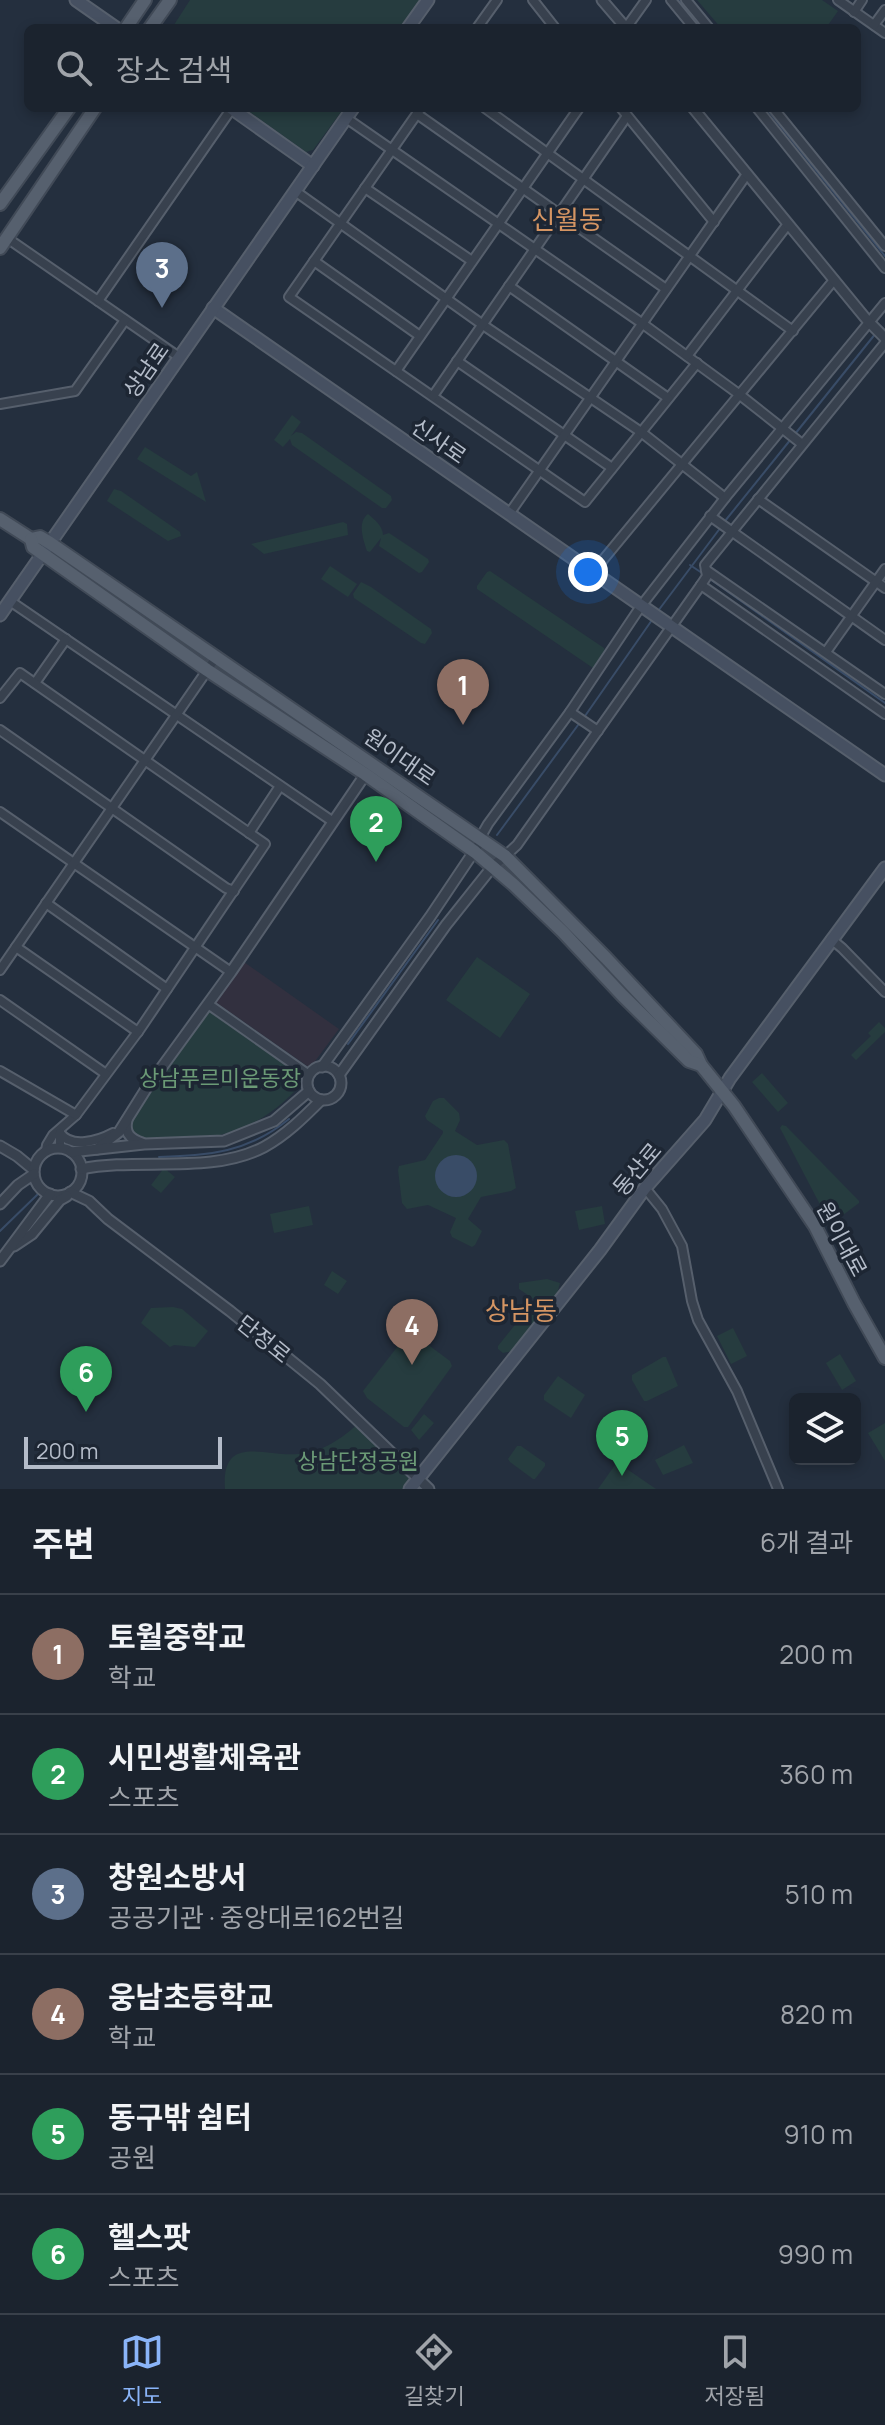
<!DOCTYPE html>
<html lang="ko">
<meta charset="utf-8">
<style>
body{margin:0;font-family:Manrope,"Noto Sans KR",sans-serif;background:#282f3a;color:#f1f3f6}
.controls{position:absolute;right:24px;bottom:24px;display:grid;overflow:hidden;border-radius:12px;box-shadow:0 4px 12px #0003}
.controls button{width:72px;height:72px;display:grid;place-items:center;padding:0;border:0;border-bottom:2px solid #39404a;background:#1b232e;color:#f1f3f6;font:40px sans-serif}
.scale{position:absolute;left:24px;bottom:20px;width:198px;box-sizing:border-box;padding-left:8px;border:4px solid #b4bcc9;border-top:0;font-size:22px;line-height:28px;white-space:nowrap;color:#b4bcc9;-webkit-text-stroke:6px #1d2633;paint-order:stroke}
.you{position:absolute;left:588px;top:572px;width:28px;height:28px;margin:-20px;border:6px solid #fff;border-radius:50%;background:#1a73e8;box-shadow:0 0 0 12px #1a73e833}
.badge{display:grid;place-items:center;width:52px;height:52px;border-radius:50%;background:#8ab4f8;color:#fff;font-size:26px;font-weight:700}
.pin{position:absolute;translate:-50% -66px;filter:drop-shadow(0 2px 4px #0008)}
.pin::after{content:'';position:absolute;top:42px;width:28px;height:24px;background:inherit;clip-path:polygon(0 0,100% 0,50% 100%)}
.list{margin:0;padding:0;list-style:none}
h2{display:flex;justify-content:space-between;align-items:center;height:104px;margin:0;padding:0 32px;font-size:34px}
h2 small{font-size:26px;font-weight:400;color:#a0a4aa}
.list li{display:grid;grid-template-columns:52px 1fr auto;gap:24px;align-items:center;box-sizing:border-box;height:120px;padding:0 32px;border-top:2px solid #39404a}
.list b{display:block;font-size:30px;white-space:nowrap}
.list p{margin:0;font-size:26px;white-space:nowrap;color:#a0a4aa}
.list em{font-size:26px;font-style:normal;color:#a0a4aa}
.icon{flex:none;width:44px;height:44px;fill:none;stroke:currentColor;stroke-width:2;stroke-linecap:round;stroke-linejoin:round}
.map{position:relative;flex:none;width:885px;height:1489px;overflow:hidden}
.search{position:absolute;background:#1b232e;box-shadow:0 4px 12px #0003;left:24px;right:24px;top:24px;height:88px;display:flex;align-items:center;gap:20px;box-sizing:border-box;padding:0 28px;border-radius:12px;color:#a0a4aa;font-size:30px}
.sheet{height:824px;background:#1b232e}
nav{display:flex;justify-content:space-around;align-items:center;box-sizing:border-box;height:112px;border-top:2px solid #39404a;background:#1b232e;font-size:22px;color:#a0a4aa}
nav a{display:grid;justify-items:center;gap:4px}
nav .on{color:#8ab4f8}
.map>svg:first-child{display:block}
</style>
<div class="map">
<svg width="885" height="1489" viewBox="0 0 885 1489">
<rect width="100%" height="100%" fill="#242f3e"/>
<polygon fill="#32303f" points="244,962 339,1029 310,1068 214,1001"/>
<g fill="#263c3f">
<polygon points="190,0 421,0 401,28 172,28"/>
<polygon points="697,0 822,0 838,11 826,28 721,28"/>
<polygon points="244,108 344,108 313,150 306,152"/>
<polygon points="292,415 301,422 291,436 296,432 302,433 391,496 392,500 386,508 382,508 292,445 290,439 283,447 274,440"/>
<polygon points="145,447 191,476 197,472 206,502 137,459"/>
<polygon points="114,489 121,491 180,532 181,536 168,541 107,501"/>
<path d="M368 514C374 519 383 526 383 535L389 533 428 559 429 562 422 572 419 573 379 546 381 538 370 552 367 551C363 539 357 522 368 514Z"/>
<polygon points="343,522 347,524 348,535 264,554 251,544"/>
<polygon points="330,566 357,584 348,597 321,579"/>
<polygon points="490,571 604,648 605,652 593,668 477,589 477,586 487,572"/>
<polygon points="361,582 371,587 431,629 432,633 425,644 421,643 354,598 353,594"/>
<polygon points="477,957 530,994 500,1038 446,1000"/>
<path d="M208 1004 309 1075C283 1107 253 1130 210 1137 188 1141 163 1139 141 1139L132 1136 129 1118Z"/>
<polygon points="879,1022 885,1028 885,1032 856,1060 851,1055 871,1036 868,1033"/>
<polygon points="762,1073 788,1103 778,1112 752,1082"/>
<polygon points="439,1098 444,1098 459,1113 460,1120 455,1131 477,1145 504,1140 508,1144 516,1188 511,1191 481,1197 468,1219 482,1231 475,1245 472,1247 452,1237 450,1232 456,1218 428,1205 407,1209 402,1203 398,1170 399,1166 425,1160 443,1133 443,1131 427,1120 425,1116 433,1101"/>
<polygon points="782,1125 786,1126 859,1201 859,1203 839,1218 826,1216 780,1128"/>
<polygon points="164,1168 175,1177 161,1193 151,1185"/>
<polygon points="309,1206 313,1225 274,1233 270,1214"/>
<polygon points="602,1206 605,1224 579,1230 575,1211"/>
<polygon points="332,1271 347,1281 338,1294 324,1285"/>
<polygon points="547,1279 560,1283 557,1294 512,1351 503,1353 498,1349 498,1346 535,1300 519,1289 519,1283"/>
<polygon points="173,1307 182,1309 208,1331 195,1347 174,1345 170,1347 141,1323 151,1308"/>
<polygon points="733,1328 747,1356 731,1364 717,1336"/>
<polygon points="411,1332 450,1361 452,1366 408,1427 404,1427 367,1398 363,1391 408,1333"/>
<polygon points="840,1354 856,1381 842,1390 826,1363"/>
<polygon points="663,1357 666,1357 678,1386 647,1401 644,1401 632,1380 632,1375"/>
<polygon points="558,1376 585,1395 571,1418 544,1400 544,1395"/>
<polygon points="424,1414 434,1423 419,1440 411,1430"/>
<path d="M359 1423 418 1479 410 1489H225C221 1433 264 1457 298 1454 323 1452 341 1439 359 1423Z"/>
<polygon points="885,1423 885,1461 868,1433"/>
<polygon points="684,1445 693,1463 663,1475 655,1460"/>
<polygon points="517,1446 521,1446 545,1463 545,1466 535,1479 533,1479 510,1462 508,1459"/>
<polygon points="615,1465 621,1465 656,1489 598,1489"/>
</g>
<circle fill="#394c67" cx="456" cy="1176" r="21"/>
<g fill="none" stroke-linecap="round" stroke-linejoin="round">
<g stroke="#394c67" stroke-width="2">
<polyline points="678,0 701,28"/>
<polyline points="766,108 885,256"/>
<polyline points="795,434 876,333"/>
<polyline points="725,521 791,439"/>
<polyline points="690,565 705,575"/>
<polyline points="710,579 885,703"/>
<polyline points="658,611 721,527"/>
<polyline points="585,716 652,620"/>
<polyline points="497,835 581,721"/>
<polyline points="348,1044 438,920"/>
<path d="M159 1157C210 1155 247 1153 289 1119"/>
<polyline points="0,1231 38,1194"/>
</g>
<g stroke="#565f6c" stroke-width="12">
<g id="minor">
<polyline points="533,0 555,28"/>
<polyline points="671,0 694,28"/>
<polyline points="686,0 709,28"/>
<polyline points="838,0 885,33"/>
<polyline points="854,12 862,0"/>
<polyline points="874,25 885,10"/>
<polyline points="477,28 497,0"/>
<polyline points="626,28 646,0"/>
<polyline points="421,108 289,297 585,502 697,363"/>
<polyline points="485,108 793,331"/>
<polyline points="621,108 714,222"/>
<polyline points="757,108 885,268"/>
<polyline points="773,108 885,246"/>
<polyline points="417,114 666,289"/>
<polyline points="346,118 643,324 740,395 802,444"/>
<polyline points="365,188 472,261"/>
<polyline points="295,191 483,325 641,432 725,498"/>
<polyline points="7,238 179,357"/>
<polyline points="314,261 420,336"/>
<polyline points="509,286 668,398"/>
<polyline points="98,301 232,108"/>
<polyline points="687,356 788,224"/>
<polyline points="457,361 612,468"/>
<polyline points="396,371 579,108"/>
<polyline points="433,396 627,116"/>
<polyline points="0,404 75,391 125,320"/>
<polyline points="758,499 885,588"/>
<polyline points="509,514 747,174"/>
<polyline points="710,516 885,640"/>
<polyline points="706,570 885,694"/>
<polyline points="593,572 834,280"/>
<polyline points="701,585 885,714"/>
<polyline points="10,601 332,821"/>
<polyline points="826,652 885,569"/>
<polyline points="35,683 66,639"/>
<polyline points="0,698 20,673 265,844 140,1029 76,1115 53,1135 47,1145 46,1151"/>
<polyline points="570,712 598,731"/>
<polyline points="0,730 226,888 234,891"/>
<polyline points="0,812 231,972"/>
<polyline points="249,833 280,786"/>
<polyline points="480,838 488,824 570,712 641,606 725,498 885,303"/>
<polyline points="505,856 517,845 701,585 707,576 705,565 885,343"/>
<polyline points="46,903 167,989"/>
<polyline points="831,939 842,948 885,992"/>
<polyline points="16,947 138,1032"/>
<polyline points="0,970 217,656"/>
<polyline points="0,1000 106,1074"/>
<polyline points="208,1004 309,1075"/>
<polyline points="0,1071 76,1115"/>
<path d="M60 1133C71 1149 98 1141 113 1133"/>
<polyline points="60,1148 60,1133"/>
<polyline points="645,1188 662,1209 682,1246 692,1301 698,1320 737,1391 778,1489"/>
</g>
</g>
<g stroke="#565f6c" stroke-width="13">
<g id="tertiary">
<polyline points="602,0 626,28"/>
<polyline points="693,108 867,320 885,338"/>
<circle cx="324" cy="1083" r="17"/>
<polyline points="322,1067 430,917 477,847"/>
<polyline points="339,1075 446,925 493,866 505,856"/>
<path d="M127 1120C124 1133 130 1139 142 1143"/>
<polyline points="0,1146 17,1156 34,1170"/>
<circle cx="58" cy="1172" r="24"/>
<polyline points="97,1149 119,1132 146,1089 231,972 369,769"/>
<polyline points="71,1152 144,1144 224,1141 274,1121 309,1091"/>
<path d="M81 1169C139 1157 210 1175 264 1147 286 1135 304 1117 321 1100"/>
<polyline points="70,1192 89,1201 108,1219 230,1311 320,1384 429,1489"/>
<polyline points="0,1204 18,1185 34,1174"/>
<polyline points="14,1246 32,1234 60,1200 67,1196"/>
<polyline points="0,1261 50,1194"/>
</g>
</g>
<g stroke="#565f6c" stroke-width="15">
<g id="secondary">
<polyline points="76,0 116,28"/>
<polyline points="408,28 428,0"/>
<polyline points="231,108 313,166"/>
<polyline points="213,308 885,775"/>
<polyline points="0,615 353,108"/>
<polyline points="410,1489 600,1250 645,1188 705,1120 730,1078 885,868"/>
</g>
</g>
<g stroke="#414a57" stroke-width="16">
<g id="primary">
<polyline points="126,28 145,0"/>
<polyline points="150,28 170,0"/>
<polyline points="0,204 69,108"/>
<polyline points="0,248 95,108"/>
<polyline points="0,519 31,539 40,537 50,543 505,856 606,958 696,1054 701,1065 734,1106 815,1226 854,1303 885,1358"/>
<polyline points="31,539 33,547 207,670 365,774 475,852 514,885 563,932 622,995 689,1061 701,1065"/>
</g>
</g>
<use href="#minor" stroke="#38414e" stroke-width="8"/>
<use href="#tertiary" stroke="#38414e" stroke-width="9"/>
<use href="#secondary" stroke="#465061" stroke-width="11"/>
<use href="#primary" stroke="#56606e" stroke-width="12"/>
</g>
<g text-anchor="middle" stroke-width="7" stroke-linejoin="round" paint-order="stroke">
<g font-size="22" fill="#b4bcc9" stroke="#1d2633">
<text transform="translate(146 370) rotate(-55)" y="8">상남로</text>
<text transform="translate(439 441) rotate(35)" y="8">신사로</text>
<text transform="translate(400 757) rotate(35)" y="8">원이대로</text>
<text transform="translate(637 1169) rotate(-50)" y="8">동산로</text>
<text transform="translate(842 1239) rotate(62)" y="8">원이대로</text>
<text transform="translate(264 1339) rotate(39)" y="8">단정로</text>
</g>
<g font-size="22" fill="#6b9a76" stroke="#1d2633">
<text x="220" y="1086">상남푸르미운동장</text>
<text x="358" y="1469">상남단정공원</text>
</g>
<g font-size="26" fill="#d59563" stroke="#1d2633">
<text x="567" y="229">신월동</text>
<text x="521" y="1320">상남동</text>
</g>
</g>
</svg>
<div class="controls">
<button><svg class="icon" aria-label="layers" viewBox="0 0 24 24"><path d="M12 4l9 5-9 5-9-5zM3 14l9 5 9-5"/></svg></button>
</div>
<div class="scale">200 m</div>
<div class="you"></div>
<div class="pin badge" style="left:463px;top:725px;background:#8d6e63">1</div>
<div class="pin badge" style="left:376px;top:862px;background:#2e9e5b">2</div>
<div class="pin badge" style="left:162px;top:308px;background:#5c6f8a">3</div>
<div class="pin badge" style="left:412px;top:1365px;background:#8d6e63">4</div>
<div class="pin badge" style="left:622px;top:1476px;background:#2e9e5b">5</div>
<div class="pin badge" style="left:86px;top:1412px;background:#2e9e5b">6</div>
<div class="search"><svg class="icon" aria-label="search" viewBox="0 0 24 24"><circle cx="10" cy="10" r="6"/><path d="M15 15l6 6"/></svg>장소 검색</div>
</div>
<section class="sheet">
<h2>주변<small>6개 결과</small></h2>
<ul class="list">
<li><span class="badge" style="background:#8d6e63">1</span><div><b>토월중학교</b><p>학교</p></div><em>200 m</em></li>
<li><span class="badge" style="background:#2e9e5b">2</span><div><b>시민생활체육관</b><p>스포츠</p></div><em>360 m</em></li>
<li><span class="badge" style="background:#5c6f8a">3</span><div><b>창원소방서</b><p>공공기관 · 중앙대로162번길</p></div><em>510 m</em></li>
<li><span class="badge" style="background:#8d6e63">4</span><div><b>웅남초등학교</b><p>학교</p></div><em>820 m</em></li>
<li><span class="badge" style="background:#2e9e5b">5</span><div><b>동구밖 쉼터</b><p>공원</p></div><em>910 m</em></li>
<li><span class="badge" style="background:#2e9e5b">6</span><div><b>헬스팟</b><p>스포츠</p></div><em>990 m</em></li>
</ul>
</section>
<nav>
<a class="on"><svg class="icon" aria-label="map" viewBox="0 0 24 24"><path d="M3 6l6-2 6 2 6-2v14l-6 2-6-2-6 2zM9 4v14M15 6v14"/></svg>지도</a>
<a><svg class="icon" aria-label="directions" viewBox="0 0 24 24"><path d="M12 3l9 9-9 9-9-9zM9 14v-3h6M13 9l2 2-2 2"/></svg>길찾기</a>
<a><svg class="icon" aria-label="saved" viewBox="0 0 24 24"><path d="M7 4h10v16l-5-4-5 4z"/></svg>저장됨</a>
</nav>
